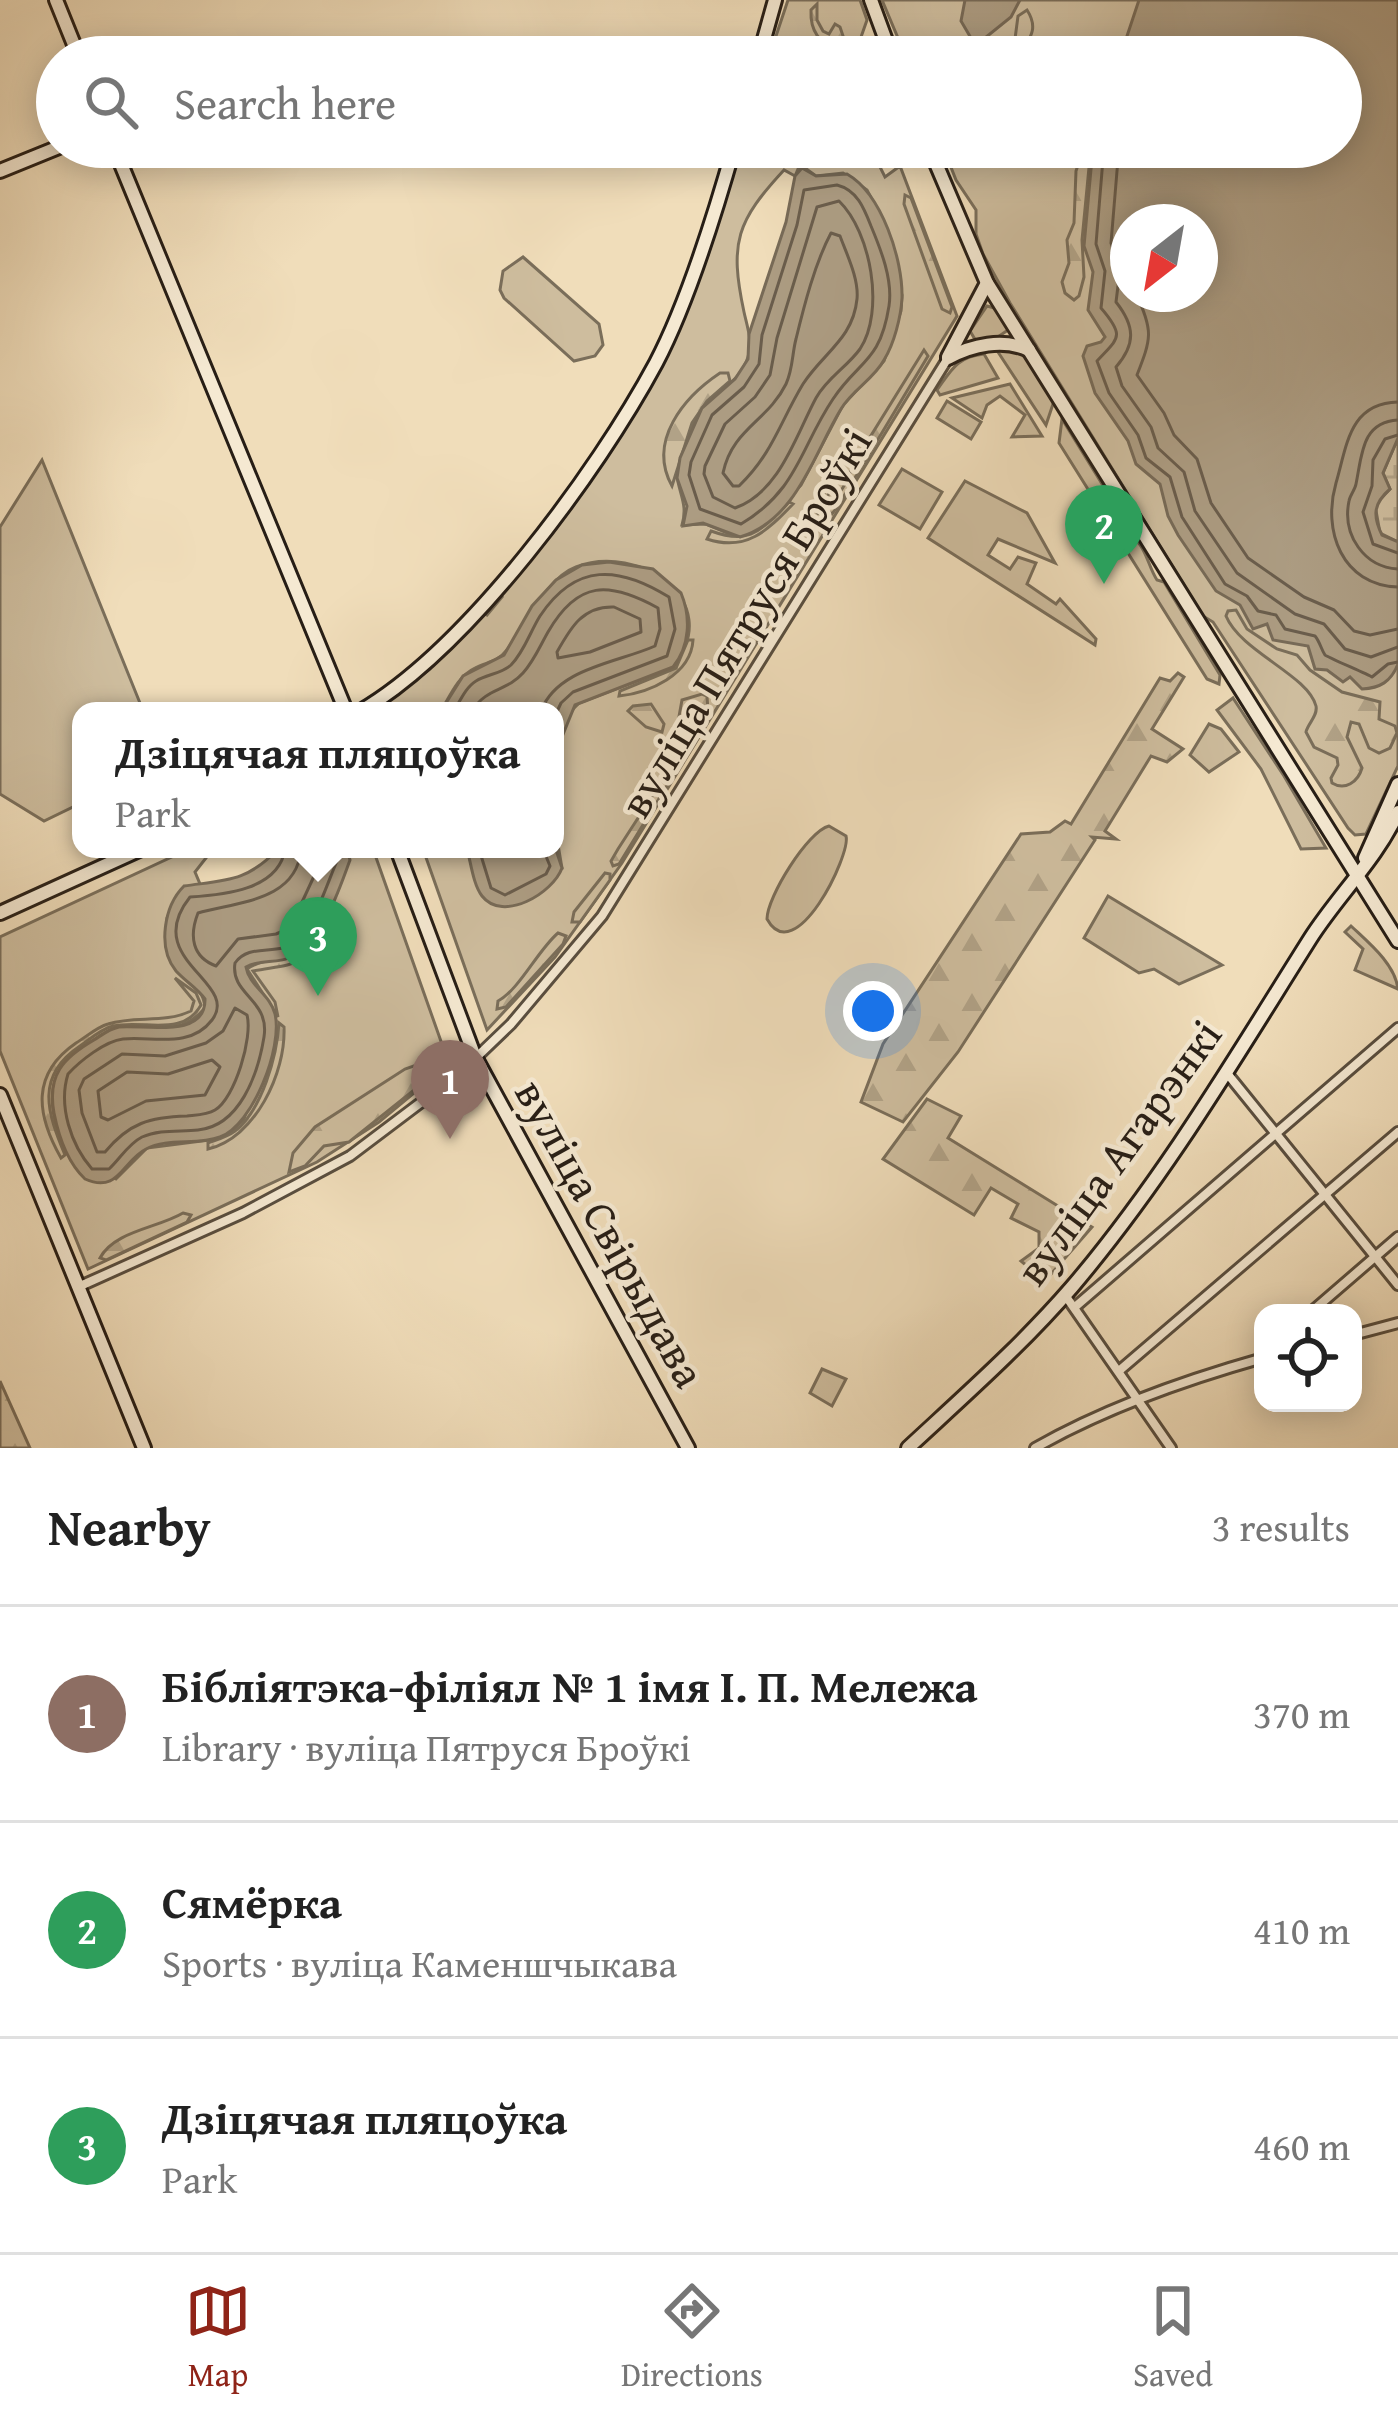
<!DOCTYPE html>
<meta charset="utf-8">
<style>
body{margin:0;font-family:"Gentium Book Plus",serif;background:#f2f2f2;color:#222}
.controls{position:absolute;right:36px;bottom:36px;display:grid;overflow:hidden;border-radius:24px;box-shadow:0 6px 30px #0003}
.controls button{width:108px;height:108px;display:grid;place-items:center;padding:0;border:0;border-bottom:3px solid #e0e0e0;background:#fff;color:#222;font:60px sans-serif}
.compass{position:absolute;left:1110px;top:204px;width:108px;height:108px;border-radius:50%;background:#fff;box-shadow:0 6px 30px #0003;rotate:211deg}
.you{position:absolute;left:873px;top:1011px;width:42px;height:42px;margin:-30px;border:9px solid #fff;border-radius:50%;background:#1a73e8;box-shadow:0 0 0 18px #1a73e833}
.badge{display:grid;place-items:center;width:78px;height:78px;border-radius:50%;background:#8f2418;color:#fff;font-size:39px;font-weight:700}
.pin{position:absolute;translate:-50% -99px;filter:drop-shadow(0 3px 6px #0008)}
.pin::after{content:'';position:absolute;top:63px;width:42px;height:36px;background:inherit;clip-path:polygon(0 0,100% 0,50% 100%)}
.popup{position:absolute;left:72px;top:702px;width:492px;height:156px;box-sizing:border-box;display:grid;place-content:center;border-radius:24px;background:#fff;filter:drop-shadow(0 3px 9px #0005);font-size:39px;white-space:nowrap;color:#767676}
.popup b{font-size:45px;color:#222}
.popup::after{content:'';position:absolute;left:50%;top:100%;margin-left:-24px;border:24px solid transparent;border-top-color:#fff}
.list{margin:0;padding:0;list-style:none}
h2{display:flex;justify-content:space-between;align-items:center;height:156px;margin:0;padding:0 48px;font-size:51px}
h2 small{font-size:39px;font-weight:400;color:#767676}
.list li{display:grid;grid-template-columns:78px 1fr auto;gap:36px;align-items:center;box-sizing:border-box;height:216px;padding:0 48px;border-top:3px solid #e0e0e0}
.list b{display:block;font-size:45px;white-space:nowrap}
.list p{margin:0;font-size:39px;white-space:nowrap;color:#767676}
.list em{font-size:39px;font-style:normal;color:#767676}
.icon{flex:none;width:66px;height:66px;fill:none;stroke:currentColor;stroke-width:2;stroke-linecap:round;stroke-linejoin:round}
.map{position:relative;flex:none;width:1398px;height:1448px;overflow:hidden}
.search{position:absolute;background:#fff;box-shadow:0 6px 30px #0003;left:36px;right:36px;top:36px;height:132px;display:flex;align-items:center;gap:30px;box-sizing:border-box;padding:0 42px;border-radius:66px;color:#767676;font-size:45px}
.sheet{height:804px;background:#fff}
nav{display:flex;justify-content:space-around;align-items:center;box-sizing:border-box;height:168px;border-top:3px solid #e0e0e0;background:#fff;font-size:33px;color:#767676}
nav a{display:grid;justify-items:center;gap:6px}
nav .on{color:#8f2418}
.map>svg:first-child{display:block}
</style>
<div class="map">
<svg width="1398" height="1448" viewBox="0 0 1398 1448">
<defs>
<pattern id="forest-firs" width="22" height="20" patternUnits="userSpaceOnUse" patternTransform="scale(3)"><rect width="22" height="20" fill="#cebd9e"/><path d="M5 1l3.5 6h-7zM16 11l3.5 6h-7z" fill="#b1a287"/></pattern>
<pattern id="wetland-marsh" width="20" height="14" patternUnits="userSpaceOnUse" patternTransform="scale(3)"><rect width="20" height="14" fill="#cebd9e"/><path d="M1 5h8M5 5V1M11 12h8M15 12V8" fill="none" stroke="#b1a287"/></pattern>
</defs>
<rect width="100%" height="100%" fill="#f0ddba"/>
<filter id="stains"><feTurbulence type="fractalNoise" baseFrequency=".00167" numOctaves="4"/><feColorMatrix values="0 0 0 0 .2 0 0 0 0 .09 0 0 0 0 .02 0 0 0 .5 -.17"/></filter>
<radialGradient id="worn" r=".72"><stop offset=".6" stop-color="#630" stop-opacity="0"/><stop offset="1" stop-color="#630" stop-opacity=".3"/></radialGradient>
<g fill="#cebd9e" stroke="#7a6e5a" stroke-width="3" fill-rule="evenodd">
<polygon points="788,0 860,0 867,20 854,57 763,57 767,44 773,45"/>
<path d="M882 0H1398V766L1366 834 1355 835 1348 828 1213 622 1203 616 1010 303 983 254 976 234V210L956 180 943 147H1341V57H906ZM1128 222H1200V294H1128Z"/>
<path d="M736 147H870L885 177 900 166 957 316 622 863 555 957 487 1030 423 849H467L478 887 562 868C554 827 543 734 579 703L673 667C726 600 638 543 576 567 546 578 525 627 506 651 498 662 486 662 475 668 458 676 450 696 441 711H375L430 669 439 653 482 612 487 615 502 597 497 593 520 570 664 349ZM805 168 816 176 843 173 867 190 875 205 902 295 901 311 884 361 843 405 801 485 761 526 737 537 706 524 682 525C687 507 682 500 678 482 674 461 686 438 695 420 708 395 740 385 748 357 753 342 747 326 744 312 729 242 737 221 784 170L795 176 798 169Z"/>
<polygon points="523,257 599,324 603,345 595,356 574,361 504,298 500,290 503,271"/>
<polygon points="987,306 998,309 1008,330 992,341 976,341 970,331"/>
<polygon points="1011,347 1025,355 1054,401 1046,425 996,349"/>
<path d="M984 354 998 378 940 395 937 390C952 369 957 357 984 354Z"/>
<polygon points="1010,384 1042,436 1012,437 1025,415 1000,396 987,405 982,418 952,398"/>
<polygon points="947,401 981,422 971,439 937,418"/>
<path d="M1062 419 1115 505 1114 514 1124 533C1146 540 1146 563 1157 580L1164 582 1220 675 1219 684 1207 679 1059 443Z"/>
<polygon points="42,460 142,708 81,711 81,803 44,821 0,794 0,527"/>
<polygon points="902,469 942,492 920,529 879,505"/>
<polygon points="965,481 1027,513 1055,563 998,539 988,555 1010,569 1018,557 1036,563 1027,584 1056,604 1060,599 1096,639 1095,645 928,538"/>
<polygon points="1233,698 1284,776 1326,848 1301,849 1261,769 1217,710"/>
<polygon points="1209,724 1221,729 1239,752 1209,772 1190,755"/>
<path d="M829 826 846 836C851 855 795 970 767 919 767 897 808 831 829 826Z"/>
<path d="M189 849H213L195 872 200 884 167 918C159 978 203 973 205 1008 176 1042 148 1019 115 1028 106 1031 98 1037 90 1042 44 1068 46 1104 64 1149L116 1179 147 1148 217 1139 230 1133 244 1119 276 1021 271 1002 247 976 246 967C262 958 284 963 301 953 318 942 352 867 347 849H373L449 1064 379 1122 317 1162 88 1269 0 1051V937Z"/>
<polygon points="1108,896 1222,965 1179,984 1154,969 1139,973 1084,938"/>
<path d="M1351 926C1369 943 1395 964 1398 989L1355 970 1363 949 1345 932Z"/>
<polygon points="822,1369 846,1379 832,1406 810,1393"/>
</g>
<g fill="url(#forest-firs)" stroke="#7a6e5a" stroke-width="3">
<path d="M817 4V20L823 31 829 34 835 24 840 27 844 39 840 47C819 47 810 29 811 10Z"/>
<path d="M1027 10C1040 30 1028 40 1019 57H995L1015 39 1018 16Z"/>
<polygon points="1084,147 1091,147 1082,240 1084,277 1079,296 1074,300 1065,293 1062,282 1069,263 1067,240 1074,223 1076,171"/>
<polygon points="905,195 911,198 952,307 950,313 942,309 904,204"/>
<path d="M924 350 928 356 838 506 832 514 824 508 817 514 824 497V480L830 482 827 503C842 496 848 478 854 463Z"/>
<path d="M720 373H728L730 381 707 401 692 423 672 486C647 441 684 397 720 373Z"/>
<path d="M789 502 793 504C767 531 746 552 707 539L711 531C752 546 761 529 789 502Z"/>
<path d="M1236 610 1247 629 1277 649 1297 655 1310 670 1342 692 1380 702 1379 719 1395 726 1397 733 1390 748 1379 753 1369 748 1359 724 1351 722 1347 737 1362 768C1358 782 1345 791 1332 783L1331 778 1338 765 1337 758 1314 747 1306 732C1308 723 1318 716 1316 706 1308 675 1241 652 1226 616L1228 611Z"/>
<path d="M688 640H693C691 675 649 693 619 696L620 691 676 668Z"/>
<polygon points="1178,673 1184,677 1152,729 1183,749 1167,762 1151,756 1105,831 1116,839 1092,837 1095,840 958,1052 903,1122 861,1102 883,1044 1021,834 1050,832 1065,821 1071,824 1160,678 1170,681"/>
<polygon points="702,694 707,696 708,711 699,715 694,705 689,706 688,726 679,739 676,733 682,700"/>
<polygon points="651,704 664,724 662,732 646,727 628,711 633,706"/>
<polygon points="664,778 668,779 668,784 619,864 613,866 611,861 618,849"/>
<polygon points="605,873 610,874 610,880 580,922 572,922 574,912"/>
<path d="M322 926 326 929C309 968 289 964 253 971L275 1002 278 1017 247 969C277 949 300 976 322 926Z"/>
<path d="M558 933 566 936 563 944 506 1007 497 1009 498 1001C519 990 538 950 558 933Z"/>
<path d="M175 978 196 993 201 1005C183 1038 143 1019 113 1026 101 1029 90 1039 80 1046 35 1076 47 1112 65 1155L61 1158C36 1114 31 1074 76 1043 86 1037 97 1027 108 1024 136 1015 163 1024 191 1011L194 1001Z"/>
<path d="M279 1023 284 1027C286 1073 255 1138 208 1149V1143C216 1140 227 1137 235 1131 262 1110 277 1056 279 1023Z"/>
<polygon points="436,1058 444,1060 443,1067 349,1142 324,1146 305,1166 289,1172 293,1153 315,1127 405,1069"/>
<polygon points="927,1099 961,1116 948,1138 1092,1227 1045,1281 1021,1261 1039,1248 1039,1232 1011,1218 1018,1204 991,1188 974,1215 883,1159"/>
<path d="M183 1213 191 1215 187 1222 106 1260 100 1258C114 1231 158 1228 183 1213Z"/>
<polygon points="0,1381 30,1448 0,1448"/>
</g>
<polygon fill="url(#wetland-marsh)" stroke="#7a6e5a" stroke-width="3" points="1398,438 1398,542 1380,533 1375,505 1390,489 1383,473"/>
<g fill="#ac9c82" stroke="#776a57" stroke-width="3" fill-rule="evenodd">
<polygon points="965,0 1020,0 1011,17 980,42 971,38 961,21"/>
<path d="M1139 0H1398V438L1383 473 1390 489C1374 503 1372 515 1382 535L1398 542V664C1391 682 1380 688 1362 689L1350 677 1343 682 1327 670 1315 669 1308 646 1273 640 1267 624 1253 629 1240 605 1216 591 1178 535 1168 516 1160 484 1136 464 1128 441 1095 393 1083 356 1087 346 1101 342 1105 337 1088 310 1093 272 1084 246 1093 147H1341V57H1120ZM1128 222H1200V294H1128Z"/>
<path d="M802 168 816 176 847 174C882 194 903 260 902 298 901 317 894 344 884 360 874 379 852 390 841 409 814 453 797 520 740 537L703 523 683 526 687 506 677 478 680 458 702 408 735 379 748 359 749 334 786 222 795 176Z"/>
<path d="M609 562 653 569 681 593C691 617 690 646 673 667L575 705 555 754V711H441L463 676 504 655 532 606 556 580 582 565Z"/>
<path d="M555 847 562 868C553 893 503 923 482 896 473 884 471 863 467 849Z"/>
<path d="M278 849H347L350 860C340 888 320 946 292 957 276 964 259 959 246 967 249 986 270 994 275 1014 283 1047 253 1125 220 1137 197 1146 168 1137 146 1149 122 1161 119 1194 85 1179 67 1162 59 1138 54 1113 47 1075 63 1058 94 1040 102 1035 109 1029 119 1027 143 1024 206 1040 205 999 197 988 185 981 176 971 157 948 164 906 184 886 226 880 247 882 278 849Z"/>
</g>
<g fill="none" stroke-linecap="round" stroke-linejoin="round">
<g stroke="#6a5d4c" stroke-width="3">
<path d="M1104 147 1096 244 1105 271 1101 308C1126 337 1118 338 1097 361L1109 393 1138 435 1146 458 1170 477 1182 517 1225 584 1247 596 1258 611 1276 615 1285 629 1315 636C1320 642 1321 649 1325 655 1327 657 1367 674 1372 677L1388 664 1398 662"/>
<path d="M1119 147 1111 243 1120 270 1116 302C1135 326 1136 344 1116 367L1122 386 1151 427 1158 448 1184 472 1195 511 1237 573 1295 614 1324 624 1345 649 1371 657 1398 647"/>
<path d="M837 185C857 190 864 208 871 226 881 250 893 280 889 306 880 363 859 360 833 399 800 448 798 490 741 524L700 509 689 475 691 462 712 415 744 387 759 364 762 335 797 225 804 190Z"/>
<path d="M839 201C871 232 885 311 860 349 847 367 827 378 816 398 796 435 780 492 735 508L713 497 704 474 705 466 725 424 755 397 770 375 777 338 817 207Z"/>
<path d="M831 233 840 236C847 255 859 279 857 299 853 339 823 353 803 384 780 422 773 453 739 486H733L723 473C732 429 768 421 786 384 793 369 792 354 796 339 804 306 815 263 831 233Z"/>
<path d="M1136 294C1154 331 1151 339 1137 375L1164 413 1174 435 1197 459 1211 503 1248 558 1304 597 1334 610 1354 631 1370 635 1398 629"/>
<path d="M1398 402C1349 403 1347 446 1336 483 1322 531 1342 585 1398 587"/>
<path d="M1398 420C1361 422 1362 456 1356 484 1355 490 1350 495 1349 501 1342 535 1364 567 1398 569"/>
<polyline points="1398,435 1385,439 1373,460 1372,486 1363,512 1373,544 1398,553"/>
<path d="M614 607 640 619 641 632 590 652 558 658 557 652C571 627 583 606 614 607Z"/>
<path d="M454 711C460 701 466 687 476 681 487 674 501 674 511 665 524 652 530 632 540 616 576 562 619 566 669 597L675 629 667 656 573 692 561 703 555 716"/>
<path d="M472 711C487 687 506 692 523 673 534 661 540 646 548 632 578 580 609 581 658 608L660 629 655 646C617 663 557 668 541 711"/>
<path d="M285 849C279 890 223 895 190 897 140 960 241 982 212 1020 190 1049 153 1036 123 1039 105 1041 80 1061 68 1074 58 1106 71 1145 92 1169H109C120 1159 128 1144 142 1137 160 1129 180 1132 198 1130 240 1126 258 1074 264 1037 270 999 230 995 235 963 250 942 277 957 298 941 312 930 329 879 337 861V849"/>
<path d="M301 849C297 902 235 902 198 913 189 936 192 957 216 966L238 939 276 934 290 928 322 859V849"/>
<polyline points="479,849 491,888 505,895 546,874 550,866 543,849"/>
<path d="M235 1008 247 1015C253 1037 235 1098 215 1110 207 1115 196 1115 187 1116 150 1117 129 1123 105 1152H97L82 1113 79 1090 84 1079 122 1054 165 1056 206 1043 223 1031Z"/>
<polygon points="212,1060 220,1067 205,1095 146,1101 108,1120 101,1117 98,1091 127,1072 168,1074"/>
</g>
<g stroke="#594e3f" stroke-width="14">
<g id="street">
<polyline points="1226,1072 1398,1285"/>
<polyline points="78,1287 243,1213 350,1156 460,1073 511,1024 602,916 948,358"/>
<polyline points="1065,1295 1171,1448"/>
<polyline points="1075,1307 1398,1028"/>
<polyline points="1310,1313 1398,1237"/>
<polyline points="1353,1335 1398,1323"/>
<polyline points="1120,1370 1398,1132"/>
<path d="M1035 1448C1105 1408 1185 1380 1263 1358"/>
</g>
</g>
<g stroke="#271e16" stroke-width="18">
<g id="secondary">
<polyline points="56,0 79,57"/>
<polyline points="871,0 892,57"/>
<polyline points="759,57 775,0"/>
<polyline points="114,147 346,711"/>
<polyline points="929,147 987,283 1398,941"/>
<polyline points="0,171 59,147"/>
<polyline points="948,357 987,283"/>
<path d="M948 358C972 345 1003 338 1029 350"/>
<path d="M361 711C468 648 597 473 656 363 688 302 715 214 734 147"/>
<polyline points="397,849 475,1057 688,1448"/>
<polyline points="1365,858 1398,784"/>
<polyline points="0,913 141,849"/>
<polyline points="0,1095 144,1448"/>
<path d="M908 1448C964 1396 1022 1345 1072 1287 1163 1180 1235 1058 1310 939 1338 895 1376 860 1398 812"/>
</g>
</g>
<use href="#street" stroke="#f5e9d2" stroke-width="8"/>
<use href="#secondary" stroke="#f5e9d2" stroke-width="12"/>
</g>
<g text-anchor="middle" stroke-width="9" stroke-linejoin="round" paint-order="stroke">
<g font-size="45" fill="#271e16" stroke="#f5e9d2">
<text transform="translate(745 622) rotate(-59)" y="16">вуліца Пятруся Броўкі</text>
<text transform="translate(1118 1152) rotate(-54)" y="16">вуліца Агарэнкі</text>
<text transform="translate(611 1233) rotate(61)" y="16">вуліца Свірыдава</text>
</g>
</g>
<rect width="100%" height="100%" filter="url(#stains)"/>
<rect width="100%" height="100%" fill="url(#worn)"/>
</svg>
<div class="controls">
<button><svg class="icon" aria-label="locate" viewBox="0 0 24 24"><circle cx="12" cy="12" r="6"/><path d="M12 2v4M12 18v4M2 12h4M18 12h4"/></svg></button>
</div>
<svg class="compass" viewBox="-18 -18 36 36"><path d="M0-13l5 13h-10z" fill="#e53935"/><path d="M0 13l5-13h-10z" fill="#767676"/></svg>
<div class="you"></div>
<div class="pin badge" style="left:450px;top:1139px;background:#8d6e63">1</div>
<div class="pin badge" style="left:1104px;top:584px;background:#2e9e5b">2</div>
<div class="pin badge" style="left:318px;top:996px;background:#2e9e5b">3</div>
<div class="popup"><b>Дзіцячая пляцоўка</b>Park</div>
<div class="search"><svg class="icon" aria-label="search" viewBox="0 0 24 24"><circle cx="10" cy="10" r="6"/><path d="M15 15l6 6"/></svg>Search here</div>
</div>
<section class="sheet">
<h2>Nearby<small>3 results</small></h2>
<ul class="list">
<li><span class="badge" style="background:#8d6e63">1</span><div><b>Бібліятэка-філіял № 1 імя І. П. Мележа</b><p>Library · вуліца Пятруся Броўкі</p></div><em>370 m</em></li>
<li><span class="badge" style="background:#2e9e5b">2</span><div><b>Сямёрка</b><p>Sports · вуліца Каменшчыкава</p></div><em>410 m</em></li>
<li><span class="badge" style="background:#2e9e5b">3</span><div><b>Дзіцячая пляцоўка</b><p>Park</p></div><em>460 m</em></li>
</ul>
</section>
<nav>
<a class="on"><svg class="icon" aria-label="map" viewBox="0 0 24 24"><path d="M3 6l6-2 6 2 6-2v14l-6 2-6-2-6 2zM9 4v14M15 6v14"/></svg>Map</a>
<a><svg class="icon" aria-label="directions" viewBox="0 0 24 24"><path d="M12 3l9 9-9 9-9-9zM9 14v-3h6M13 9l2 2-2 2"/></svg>Directions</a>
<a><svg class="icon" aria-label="saved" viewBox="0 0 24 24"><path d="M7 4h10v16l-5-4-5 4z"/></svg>Saved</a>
</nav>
